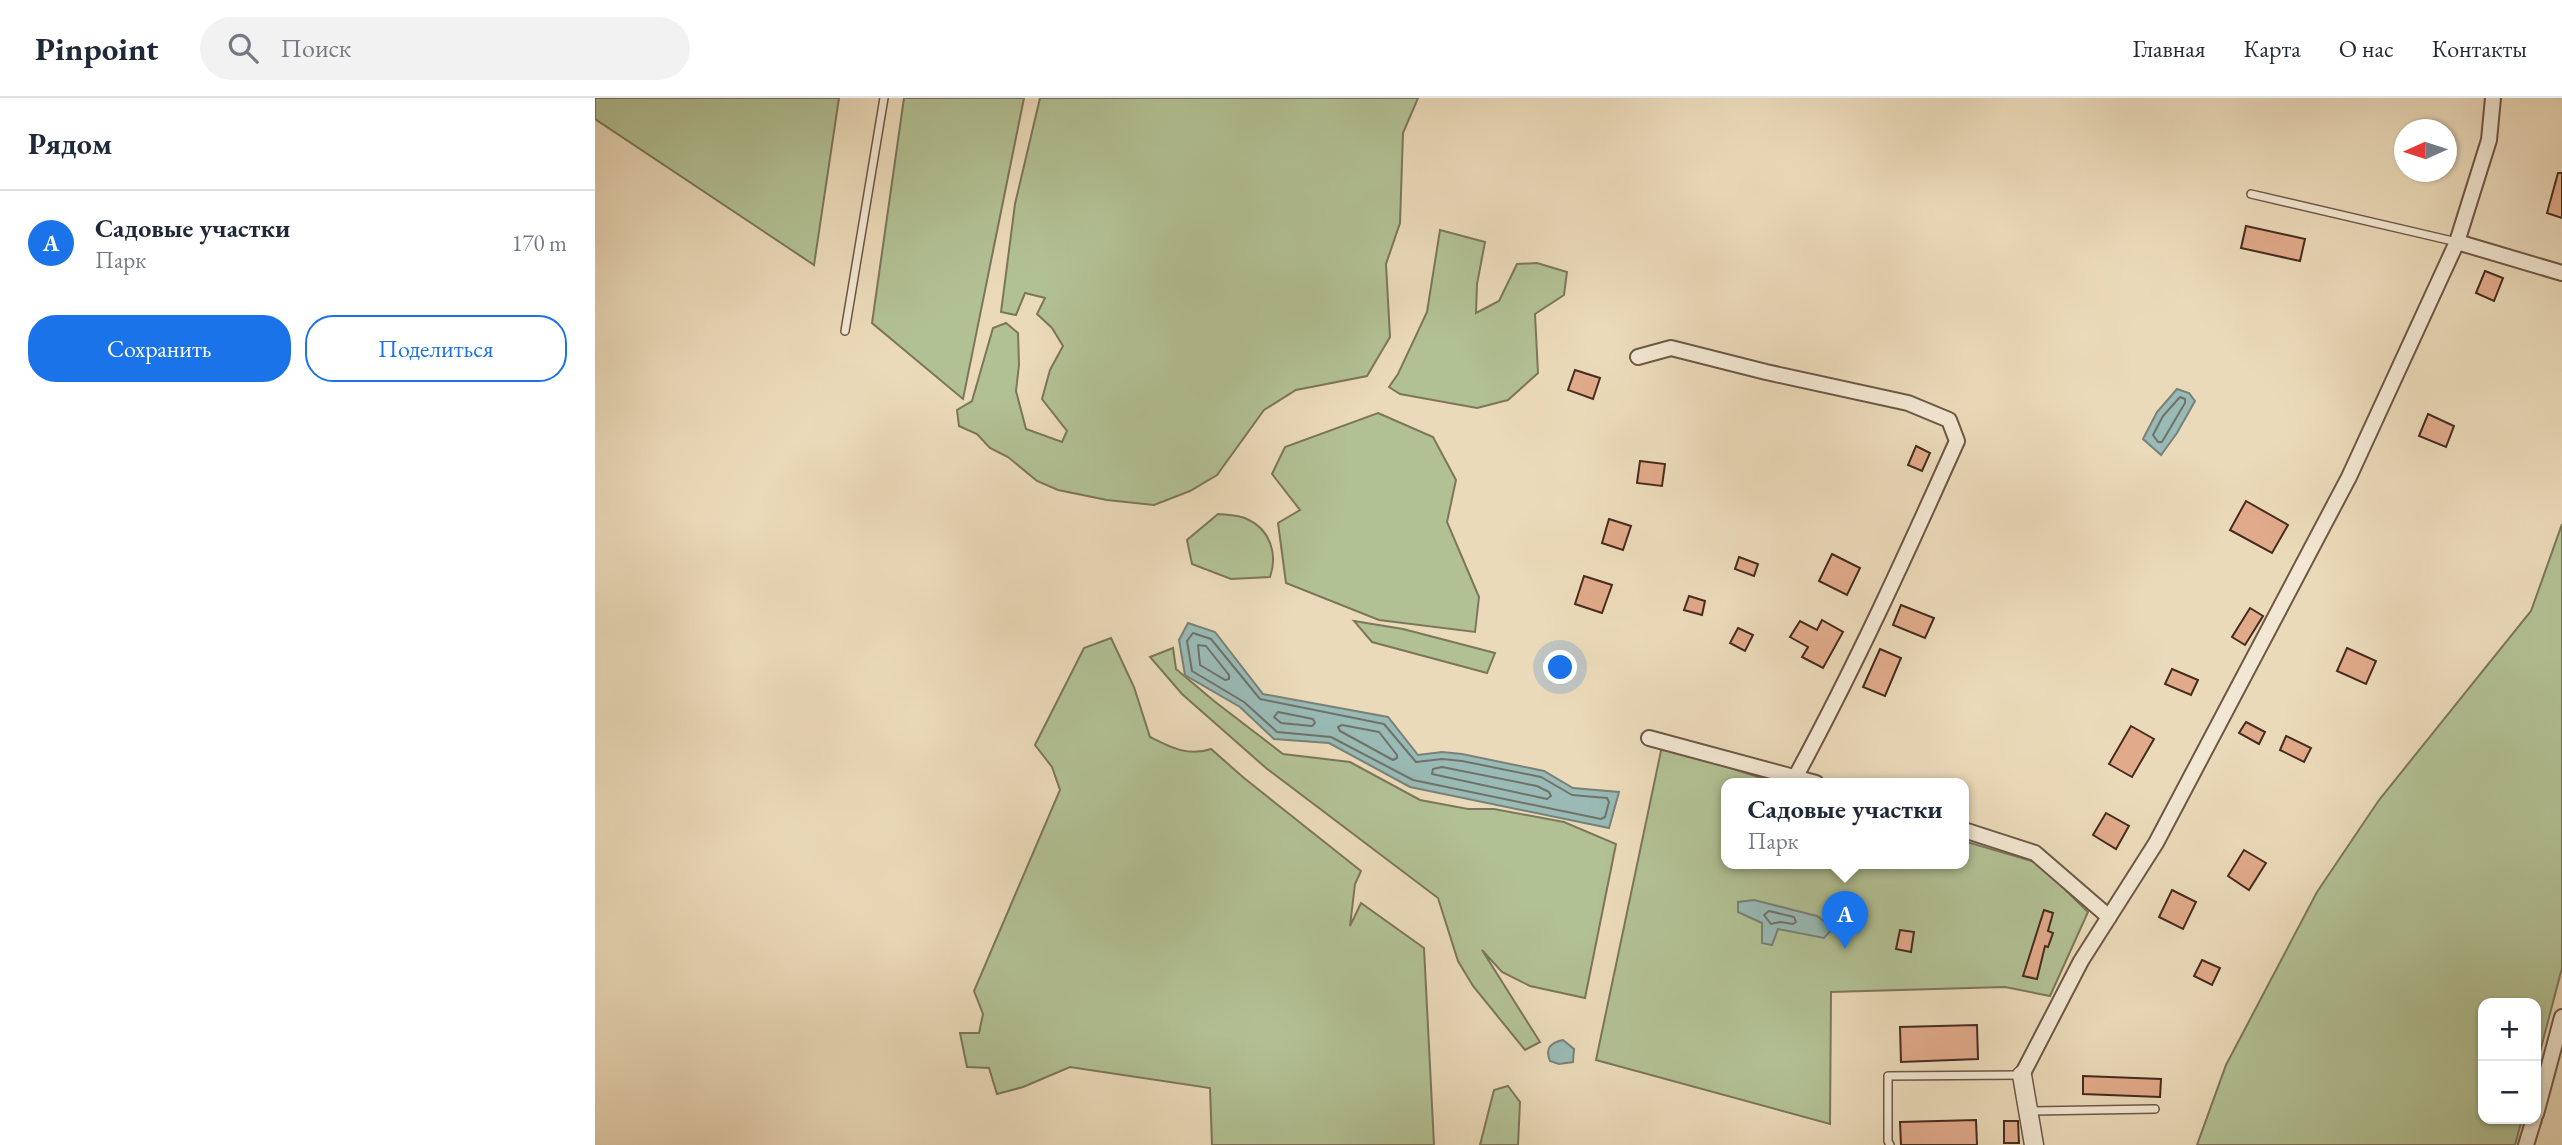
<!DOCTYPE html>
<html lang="ru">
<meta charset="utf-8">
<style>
body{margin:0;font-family:"EB Garamond",serif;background:#f2f2f3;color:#1f2937}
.controls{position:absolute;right:21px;bottom:21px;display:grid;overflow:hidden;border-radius:14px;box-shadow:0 2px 5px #0004}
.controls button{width:63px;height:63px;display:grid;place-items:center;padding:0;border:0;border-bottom:2px solid #e0e1e3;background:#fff;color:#1f2937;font:35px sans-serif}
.compass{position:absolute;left:1799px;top:21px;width:63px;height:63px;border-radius:50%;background:#fff;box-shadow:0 2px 5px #0004;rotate:267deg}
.you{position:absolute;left:966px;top:570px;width:24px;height:24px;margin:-18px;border:5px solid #fff;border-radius:50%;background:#1a73e8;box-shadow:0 0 0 10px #1a73e833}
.badge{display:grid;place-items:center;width:46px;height:46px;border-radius:50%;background:#1a73e8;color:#fff;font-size:23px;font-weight:700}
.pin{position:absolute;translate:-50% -58px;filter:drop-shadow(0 2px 4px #0008)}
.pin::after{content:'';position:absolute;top:37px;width:24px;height:21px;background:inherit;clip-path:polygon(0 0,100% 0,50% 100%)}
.popup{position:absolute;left:1126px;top:680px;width:248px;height:91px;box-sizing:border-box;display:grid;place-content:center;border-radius:14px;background:#fff;filter:drop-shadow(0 2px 5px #0005);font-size:23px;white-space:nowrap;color:#747a83}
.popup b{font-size:26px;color:#1f2937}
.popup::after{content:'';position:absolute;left:50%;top:100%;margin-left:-14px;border:14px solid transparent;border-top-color:#fff}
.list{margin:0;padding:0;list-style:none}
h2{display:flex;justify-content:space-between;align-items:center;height:91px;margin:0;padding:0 28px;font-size:30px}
h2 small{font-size:23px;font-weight:400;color:#747a83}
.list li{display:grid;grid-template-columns:46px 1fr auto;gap:21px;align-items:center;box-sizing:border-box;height:105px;padding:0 28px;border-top:2px solid #e0e1e3}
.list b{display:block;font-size:26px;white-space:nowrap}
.list p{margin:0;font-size:23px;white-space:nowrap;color:#747a83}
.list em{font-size:23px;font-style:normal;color:#747a83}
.actions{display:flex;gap:14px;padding:21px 28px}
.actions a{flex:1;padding:16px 0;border:2px solid #1a73e8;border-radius:28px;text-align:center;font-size:24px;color:#1a73e8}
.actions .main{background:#1a73e8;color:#fff}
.icon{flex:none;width:38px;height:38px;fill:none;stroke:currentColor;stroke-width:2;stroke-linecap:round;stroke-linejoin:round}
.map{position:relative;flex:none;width:1967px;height:1047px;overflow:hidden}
header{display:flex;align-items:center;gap:42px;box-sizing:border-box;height:98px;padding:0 35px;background:#fff;border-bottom:2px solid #e0e1e3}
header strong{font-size:33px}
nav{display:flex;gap:38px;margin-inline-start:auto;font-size:24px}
.search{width:490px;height:63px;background:#f2f2f3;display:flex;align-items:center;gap:18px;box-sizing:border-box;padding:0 24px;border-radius:38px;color:#747a83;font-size:26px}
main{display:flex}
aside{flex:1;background:#fff}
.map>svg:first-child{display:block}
</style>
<header>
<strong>Pinpoint</strong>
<div class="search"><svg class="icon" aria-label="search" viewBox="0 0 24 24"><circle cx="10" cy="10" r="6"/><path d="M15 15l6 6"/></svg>Поиск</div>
<nav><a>Главная</a><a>Карта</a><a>О нас</a><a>Контакты</a></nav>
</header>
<main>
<aside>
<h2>Рядом<small></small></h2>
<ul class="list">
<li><span class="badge">A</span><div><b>Садовые участки</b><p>Парк</p></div><em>170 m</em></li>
</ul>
<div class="actions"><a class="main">Сохранить</a><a>Поделиться</a></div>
</aside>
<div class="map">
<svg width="1967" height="1047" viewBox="0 0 1967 1047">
<rect width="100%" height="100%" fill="#ebdab9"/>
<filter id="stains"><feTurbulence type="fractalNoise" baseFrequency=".00286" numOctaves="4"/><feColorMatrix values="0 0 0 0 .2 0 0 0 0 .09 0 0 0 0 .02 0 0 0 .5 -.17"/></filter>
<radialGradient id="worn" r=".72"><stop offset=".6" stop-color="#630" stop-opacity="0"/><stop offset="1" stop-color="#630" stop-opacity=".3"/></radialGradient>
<g fill="#b2c194" stroke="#7c765a" stroke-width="2">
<polygon points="0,0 244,0 219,167 0,21"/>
<polygon points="309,0 429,0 368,301 277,225"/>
<polygon points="445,0 823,0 808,35 805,125 791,166 795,239 772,278 701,292 669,312 622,377 595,393 559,407 512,402 463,392 442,383 413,359 395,350 382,336 364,328 362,312 377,303 398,230 411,225 423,235 424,267 421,293 431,331 467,344 472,333 447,301 455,272 468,248 457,230 442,216 450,200 430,195 421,217 406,214 420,106"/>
<polygon points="845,132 890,144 882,186 881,215 904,203 922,166 942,165 972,174 969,197 940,216 943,275 913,302 882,310 805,296 794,289 803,276 832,214"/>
<polygon points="783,315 838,339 861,382 852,424 884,499 880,534 784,522 691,485 683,425 705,412 677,376 690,349"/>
<path d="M623 416C632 417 644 417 652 421 675 431 683 456 675 479L636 481 597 466 592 442Z"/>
<polygon points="1967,426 1967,870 1941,969 1941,905 1888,905 1888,1021 1927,1021 1920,1047 1602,1047 1631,967 1722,794 1784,702 1936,513"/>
<polygon points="759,523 808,531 900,555 892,575 777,544"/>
<path d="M516 540 539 589 555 639C575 649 593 659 616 651L649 680 766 773 760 786 755 828 766 805 829 850 839 1047H617L615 990 475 969 428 989 402 996 394 970 372 969 365 935H384L388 916 379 893 465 692 457 669 440 647 489 550Z"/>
<polygon points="578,550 581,571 619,603 688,656 755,664 825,702 873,711 899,711 969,724 1021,746 990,900 935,888 907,874 887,852 945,944 930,952 878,888 863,863 843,800 671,670 587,596 555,559"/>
<polygon points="1067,648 1182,685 1131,685 1131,765 1369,765 1369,743 1443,765 1493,814 1455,898 1410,889 1236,894 1235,1026 1001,962"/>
<polygon points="913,988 925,1004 923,1047 885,1047 899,992"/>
</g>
<g fill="#99bab5" stroke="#788179" stroke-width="2">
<polygon points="1582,291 1594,295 1600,303 1582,335 1566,357 1548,341 1562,314"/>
<polygon points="593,525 620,534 668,596 793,619 823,657 847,654 867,656 949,673 978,690 1024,694 1014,730 815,689 734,645 679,641 645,609 590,577 584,542"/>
<polygon points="1159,802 1222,818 1238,830 1229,840 1183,831 1177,847 1167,845 1167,825 1143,814 1143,804"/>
<path d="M968 942 979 951 978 964 964 966 955 963C950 950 955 945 968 942Z"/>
</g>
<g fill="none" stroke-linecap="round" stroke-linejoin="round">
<g stroke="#70726a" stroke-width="2">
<polygon points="1585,299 1590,301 1590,305 1567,344 1563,344 1558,337 1568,318"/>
<polygon points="598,535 616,541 665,601 789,626 821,664 847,661 867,663 946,679 977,697 1012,700 1014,704 1010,719 1006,721 818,682 736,639 682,634 649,604 597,573 592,543"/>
<polygon points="603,547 611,548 634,577 634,581 630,582 605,567"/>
<polygon points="683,614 718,621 720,625 717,628 686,625 679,619"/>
<polygon points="747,627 784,634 802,657 802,660 798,662 745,633 743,629"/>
<polygon points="847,669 942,688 954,694 956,698 952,701 837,676 838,671"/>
<polygon points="1174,813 1199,819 1201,824 1198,826 1185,824 1176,826 1169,817"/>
</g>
</g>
<g fill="#e1aa8a" stroke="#462b1f" stroke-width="2">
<polygon points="1963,75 1967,75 1967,120 1952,115"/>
<polygon points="1651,128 1710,141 1705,163 1646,150"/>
<polygon points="1890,173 1908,180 1899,203 1881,195"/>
<polygon points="980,272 1005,280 998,301 973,292"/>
<polygon points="1833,316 1859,328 1851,349 1824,338"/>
<polygon points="1321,348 1335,355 1327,373 1313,367"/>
<polygon points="1045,363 1070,366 1067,388 1042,385"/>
<polygon points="1651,403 1693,427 1677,455 1635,432"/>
<polygon points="1014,421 1036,428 1028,452 1007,445"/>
<polygon points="1237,456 1265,470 1252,497 1224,483"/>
<polygon points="1144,459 1163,466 1159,478 1140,471"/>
<polygon points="989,478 1017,487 1007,515 980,506"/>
<polygon points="1094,498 1110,503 1107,517 1089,512"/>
<polygon points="1306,507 1339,520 1330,540 1298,527"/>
<polygon points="1655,510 1668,518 1650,547 1637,539"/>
<polygon points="1227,522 1248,534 1228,570 1207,559 1213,549 1195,539 1205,523 1222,532"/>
<polygon points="1143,530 1158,537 1150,553 1135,545"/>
<polygon points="1752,550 1781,563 1771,586 1742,573"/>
<polygon points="1285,551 1306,560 1290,598 1268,589"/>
<polygon points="1577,571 1603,582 1596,597 1570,586"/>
<polygon points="1651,624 1670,634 1664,646 1644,635"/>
<polygon points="1536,628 1559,641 1537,679 1514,666"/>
<polygon points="1691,638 1716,650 1709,664 1685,652"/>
<polygon points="1511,715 1534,728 1521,751 1498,737"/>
<polygon points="1649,752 1671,765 1654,792 1633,778"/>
<polygon points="1577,792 1601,804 1588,831 1564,819"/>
<polygon points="1449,812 1458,815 1453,833 1458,835 1453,849 1450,848 1442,881 1428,878"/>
<polygon points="1305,832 1319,834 1316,854 1301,851"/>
<polygon points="1607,862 1625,870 1617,887 1599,878"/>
<polygon points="1382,927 1383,961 1306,964 1305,929"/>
<polygon points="1488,978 1566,981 1565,999 1488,996"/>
<polygon points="1381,1022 1382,1047 1306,1047 1305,1024"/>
<polygon points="1409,1023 1423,1023 1424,1045 1409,1045"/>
</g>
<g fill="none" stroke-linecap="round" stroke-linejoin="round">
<g stroke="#6f5746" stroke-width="10">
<g id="service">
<polyline points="1656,96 1862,144"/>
<polyline points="250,233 289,0"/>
<polyline points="1435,1013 1560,1011"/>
<polyline points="1295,1047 1293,1043 1293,978 1425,977"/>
</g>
</g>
<g stroke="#6f5746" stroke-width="18">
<g id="minor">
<polyline points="1862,144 1967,175"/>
<path d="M1043 259 1076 250 1171 274 1313 305 1354 322 1362 343C1311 457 1260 569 1201 678"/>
<polyline points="1054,640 1221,685"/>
<polyline points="1369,732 1440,755 1514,819"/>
<polyline points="1427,977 1486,863 1561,745 1754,379 1862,144 1894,42 1898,0"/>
<polyline points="1941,1016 1967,919"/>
<polyline points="1931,1047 1939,1021"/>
</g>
</g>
<g stroke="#6f5746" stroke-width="21">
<polyline id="tertiary" points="1427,977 1439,1047"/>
</g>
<use href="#service" stroke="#f2e7d2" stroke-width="7"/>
<use href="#minor" stroke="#f2e7d2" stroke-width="14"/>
<use href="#tertiary" stroke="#f2e7d2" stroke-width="18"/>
</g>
<rect width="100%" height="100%" filter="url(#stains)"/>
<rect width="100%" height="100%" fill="url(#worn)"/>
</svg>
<div class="controls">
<button>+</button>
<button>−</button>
</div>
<svg class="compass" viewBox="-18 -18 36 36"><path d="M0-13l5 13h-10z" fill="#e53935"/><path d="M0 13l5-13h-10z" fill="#747a83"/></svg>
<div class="you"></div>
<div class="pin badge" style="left:1250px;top:851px">A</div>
<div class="popup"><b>Садовые участки</b>Парк</div>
</div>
</main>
